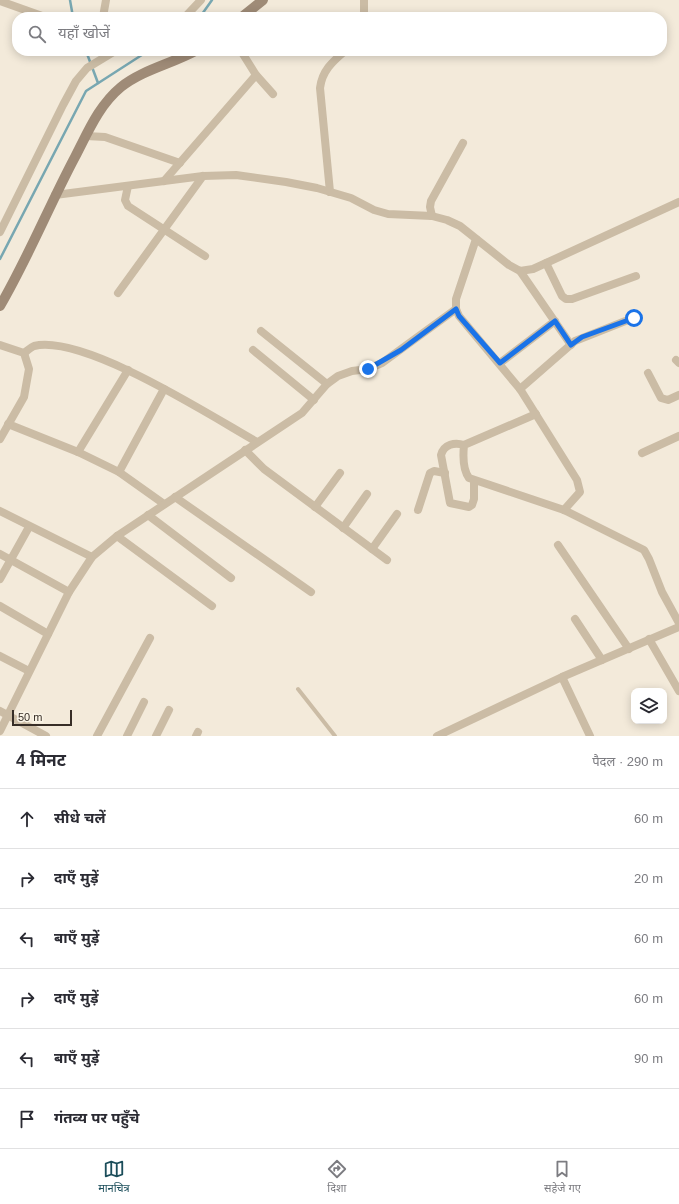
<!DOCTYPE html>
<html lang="hi">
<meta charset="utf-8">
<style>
body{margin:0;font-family:Helvetica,"Noto Sans Devanagari",sans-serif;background:#f2f2f3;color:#2b2b33}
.controls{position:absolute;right:12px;bottom:12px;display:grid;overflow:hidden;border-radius:8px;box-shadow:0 2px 10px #0003}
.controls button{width:36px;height:36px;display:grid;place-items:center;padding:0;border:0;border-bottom:1px solid #e1e1e2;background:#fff;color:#2b2b33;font:20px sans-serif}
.scale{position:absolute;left:12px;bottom:10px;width:60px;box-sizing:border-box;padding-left:4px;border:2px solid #372e27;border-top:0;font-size:11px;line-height:14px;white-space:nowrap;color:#372e27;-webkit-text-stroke:3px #faf4e6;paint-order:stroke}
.stop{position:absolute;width:12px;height:12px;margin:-9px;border:3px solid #1a73e8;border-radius:50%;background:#fff}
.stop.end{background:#1a73e8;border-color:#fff;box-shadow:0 1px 4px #0008}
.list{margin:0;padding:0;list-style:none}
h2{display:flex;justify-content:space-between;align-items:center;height:52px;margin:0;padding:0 16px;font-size:17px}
h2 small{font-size:13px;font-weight:400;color:#7c7c81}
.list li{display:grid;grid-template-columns:26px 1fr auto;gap:12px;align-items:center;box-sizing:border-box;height:60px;padding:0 16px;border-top:1px solid #e1e1e2}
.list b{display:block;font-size:15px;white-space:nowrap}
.list em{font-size:13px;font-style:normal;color:#7c7c81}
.icon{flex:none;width:22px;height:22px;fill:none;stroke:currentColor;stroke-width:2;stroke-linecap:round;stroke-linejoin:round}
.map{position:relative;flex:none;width:679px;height:736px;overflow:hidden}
.search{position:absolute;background:#fff;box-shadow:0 2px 10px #0003;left:12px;right:12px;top:12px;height:44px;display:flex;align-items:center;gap:10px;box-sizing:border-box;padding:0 14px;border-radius:16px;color:#7c7c81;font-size:15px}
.sheet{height:412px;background:#fff}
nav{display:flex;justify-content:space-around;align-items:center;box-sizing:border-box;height:56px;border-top:1px solid #e1e1e2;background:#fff;font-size:11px;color:#7c7c81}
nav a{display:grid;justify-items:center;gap:2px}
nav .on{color:#1b4d5a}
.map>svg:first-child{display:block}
</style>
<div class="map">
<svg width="679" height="736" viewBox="0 0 679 736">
<rect width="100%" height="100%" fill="#f3eada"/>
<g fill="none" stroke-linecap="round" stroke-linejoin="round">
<g stroke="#78a7b1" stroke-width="2.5">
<polyline points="70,0 73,17"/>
<polyline points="200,17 212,0"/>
<polyline points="86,51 98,83"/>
<polyline points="0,259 86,91 148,51"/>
</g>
<polyline stroke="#cbbca5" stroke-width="4" points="298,689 335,736"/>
<g stroke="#cbbca5" stroke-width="8">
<polyline points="0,1 45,17"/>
<polyline points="103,17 106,0"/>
<polyline points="185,17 201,0"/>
<polyline points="364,17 364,0"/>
<polyline points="241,51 256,75 273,94"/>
<polyline points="86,136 105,137 180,163"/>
<polyline points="164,181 256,75"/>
<polyline points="128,186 125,200 128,206 205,256"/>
<path d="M330 192 320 88C322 71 332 62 345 51"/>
<polyline points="55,195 203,176 236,175 286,182 317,188 351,198 374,210 388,214 432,216 447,220 460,226 509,265 520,271 533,269 679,202"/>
<polyline points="432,216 430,207 431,201 463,143"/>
<polyline points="0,232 63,105 76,81 87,68 115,51"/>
<polyline points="476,239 456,299 456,309 459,316 520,389 577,480 580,492 564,510"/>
<polyline points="546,263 562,296 566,299 572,299 636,276"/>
<polyline points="520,271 571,345"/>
<polyline points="118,293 203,176"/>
<polyline points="261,331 327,384"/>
<polyline points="0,345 24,353 29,369 24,397 0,439"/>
<polyline points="253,350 314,400"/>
<path d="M24 353C27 351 31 347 34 346 84 334 211 416 257 442"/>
<polyline points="676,360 679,363"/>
<polyline points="500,363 555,321"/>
<polyline points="648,373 661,398 668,400 679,395"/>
<polyline points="520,389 575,341 633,318"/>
<path d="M536 414 464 445C463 455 463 470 469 478L564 510 644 550 649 559 662 592 679 623"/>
<polyline points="8,424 78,452 119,472 164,504"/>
<path d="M464 445C455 442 444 444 441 455L450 503 469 507 472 505 474 499V481"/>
<polyline points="245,450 264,469 387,560"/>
<polyline points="78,452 128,370"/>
<polyline points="642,453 679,436"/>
<polyline points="119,472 164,389"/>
<polyline points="175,497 311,592"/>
<polyline points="315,507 340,473"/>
<polyline points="418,510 430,473 434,471 445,473"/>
<polyline points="0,511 92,557"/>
<polyline points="148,515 231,578"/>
<polyline points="343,528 367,494"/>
<polyline points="117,536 212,606"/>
<polyline points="558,545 629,649"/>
<polyline points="372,549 397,514"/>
<polyline points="0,554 69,592"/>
<polyline points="0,579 29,527"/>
<polyline points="0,606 48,634"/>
<polyline points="575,619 602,660"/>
<polyline points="649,639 679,691"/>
<polyline points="0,656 29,671"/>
<polyline points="562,677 590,736"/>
<polyline points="0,711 46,736"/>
<polyline points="0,731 69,592 92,557 117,536 302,413 327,384 338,376 352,371 368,369 382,363 456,309"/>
<polyline points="97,736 150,638"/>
<polyline points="127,736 144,702"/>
<polyline points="156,736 169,710"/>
<polyline points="196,736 198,732"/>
<polyline points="437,736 562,677 679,627"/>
</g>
<g stroke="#9f8b77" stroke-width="10">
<polyline points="242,17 263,0"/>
<path d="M0 306C28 258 49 206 75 157 88 132 99 105 121 87 142 70 171 64 195 51"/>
</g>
</g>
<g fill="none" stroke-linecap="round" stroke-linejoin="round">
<polyline stroke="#1a73e8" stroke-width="5" points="368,369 401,350 456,309 459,316 500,363 555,321 571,345 582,337 634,318"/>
</g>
</svg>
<div class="controls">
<button><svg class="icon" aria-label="layers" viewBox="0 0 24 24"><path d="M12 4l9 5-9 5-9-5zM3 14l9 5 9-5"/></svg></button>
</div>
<div class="scale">50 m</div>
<div class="stop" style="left:634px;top:318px"></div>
<div class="stop end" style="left:368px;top:369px"></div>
<div class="search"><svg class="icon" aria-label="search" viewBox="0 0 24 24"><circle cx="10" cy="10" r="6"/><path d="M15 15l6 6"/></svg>यहाँ खोजें</div>
</div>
<section class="sheet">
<h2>4 मिनट<small>पैदल · 290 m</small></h2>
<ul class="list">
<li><svg class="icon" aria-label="ahead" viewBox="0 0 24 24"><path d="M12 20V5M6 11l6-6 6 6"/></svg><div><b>सीधे चलें</b></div><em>60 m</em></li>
<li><svg class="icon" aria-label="right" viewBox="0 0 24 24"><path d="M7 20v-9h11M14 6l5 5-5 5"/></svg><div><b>दाएँ मुड़ें</b></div><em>20 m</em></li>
<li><svg class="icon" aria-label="left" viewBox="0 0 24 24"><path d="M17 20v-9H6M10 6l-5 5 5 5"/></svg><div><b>बाएँ मुड़ें</b></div><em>60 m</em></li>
<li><svg class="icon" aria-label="right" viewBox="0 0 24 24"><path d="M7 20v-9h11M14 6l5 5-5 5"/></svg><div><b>दाएँ मुड़ें</b></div><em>60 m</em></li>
<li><svg class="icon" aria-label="left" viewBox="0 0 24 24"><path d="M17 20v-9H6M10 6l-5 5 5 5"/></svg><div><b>बाएँ मुड़ें</b></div><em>90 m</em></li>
<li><svg class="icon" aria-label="arrive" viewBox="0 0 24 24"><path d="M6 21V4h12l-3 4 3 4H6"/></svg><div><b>गंतव्य पर पहुँचे</b></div></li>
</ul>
</section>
<nav>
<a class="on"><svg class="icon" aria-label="map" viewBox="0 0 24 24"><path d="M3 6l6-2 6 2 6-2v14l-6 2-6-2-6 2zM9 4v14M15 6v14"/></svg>मानचित्र</a>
<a><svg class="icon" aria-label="directions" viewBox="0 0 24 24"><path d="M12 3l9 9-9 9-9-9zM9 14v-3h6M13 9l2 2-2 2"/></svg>दिशा</a>
<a><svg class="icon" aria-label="saved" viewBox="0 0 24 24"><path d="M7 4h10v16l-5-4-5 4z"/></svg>सहेजे गए</a>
</nav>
